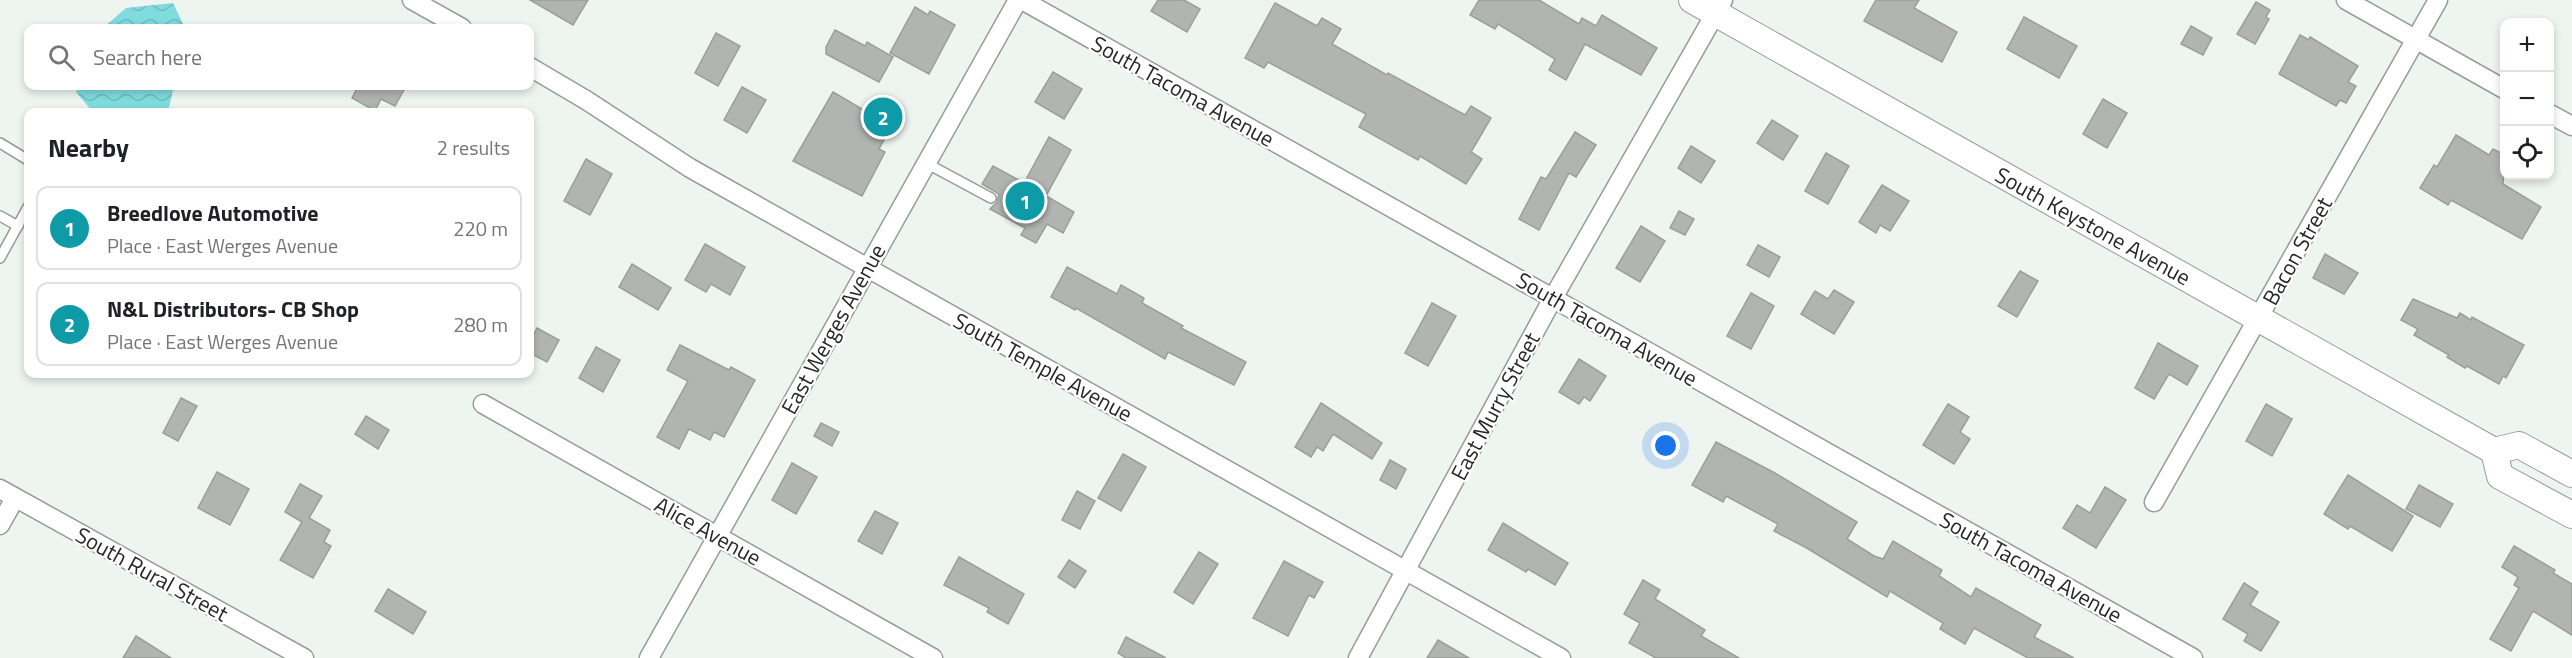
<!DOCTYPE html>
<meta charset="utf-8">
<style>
body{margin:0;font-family:"Titillium Web",sans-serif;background:#f6f6f6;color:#202124}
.controls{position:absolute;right:18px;top:18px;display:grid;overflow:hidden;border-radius:12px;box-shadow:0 3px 9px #0003}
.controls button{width:54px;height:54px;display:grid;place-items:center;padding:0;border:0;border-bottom:2px solid #e0e0e0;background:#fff;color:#202124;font:30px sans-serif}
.you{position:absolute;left:1666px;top:446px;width:21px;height:21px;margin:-15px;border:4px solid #fff;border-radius:50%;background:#1a73e8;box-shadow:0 0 0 9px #1a73e833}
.badge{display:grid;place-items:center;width:39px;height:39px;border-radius:50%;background:#86460d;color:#fff;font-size:20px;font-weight:700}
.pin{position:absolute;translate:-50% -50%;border:3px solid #fff;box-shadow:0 2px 6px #0006}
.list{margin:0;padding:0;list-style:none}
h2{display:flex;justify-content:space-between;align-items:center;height:78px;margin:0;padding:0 24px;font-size:26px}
h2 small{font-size:20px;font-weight:400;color:#757577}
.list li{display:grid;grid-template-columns:39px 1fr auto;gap:18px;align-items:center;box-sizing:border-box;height:84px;margin:0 12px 12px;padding:0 12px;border:2px solid #e0e0e0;border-radius:12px}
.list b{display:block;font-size:22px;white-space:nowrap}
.list p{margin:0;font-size:20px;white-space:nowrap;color:#757577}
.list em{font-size:20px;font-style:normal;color:#757577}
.icon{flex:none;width:33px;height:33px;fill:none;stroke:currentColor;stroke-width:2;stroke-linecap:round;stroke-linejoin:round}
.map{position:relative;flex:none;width:2572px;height:658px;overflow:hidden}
.search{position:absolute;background:#fff;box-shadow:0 3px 9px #0003;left:24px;top:24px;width:510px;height:66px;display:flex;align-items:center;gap:15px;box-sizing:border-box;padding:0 21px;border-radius:12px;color:#757577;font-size:22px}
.panel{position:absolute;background:#fff;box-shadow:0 3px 9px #0003;left:24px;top:108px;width:510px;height:270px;border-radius:12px}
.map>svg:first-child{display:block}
</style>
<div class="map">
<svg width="2572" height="658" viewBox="0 0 2572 658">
<defs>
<pattern id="water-waves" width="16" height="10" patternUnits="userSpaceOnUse" patternTransform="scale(1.5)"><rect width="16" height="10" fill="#80dbdf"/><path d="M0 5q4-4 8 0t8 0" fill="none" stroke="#6ebcbf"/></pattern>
</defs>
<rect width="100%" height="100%" fill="#eef4f0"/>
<g fill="url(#water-waves)">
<polygon points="173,3 185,28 103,28 126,8"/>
<polygon points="77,86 174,86 168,112 93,112 76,92"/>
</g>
<g fill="#b1b4b0" stroke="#9b9f9a" stroke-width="1.5">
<polygon points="530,0 588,0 573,25"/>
<polygon points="1158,0 1184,0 1200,9 1187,32 1151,11"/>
<polygon points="1479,0 1539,0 1579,24 1582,18 1596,26 1602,15 1657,48 1641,75 1585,44 1566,80 1549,70 1555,59 1498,24 1495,29 1470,15"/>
<polygon points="1876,0 1919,0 1914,8 1957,32 1942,62 1864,21"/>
<polygon points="2256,2 2270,10 2266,17 2269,19 2255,44 2237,34"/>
<polygon points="1275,3 1317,26 1322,18 1341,29 1332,44 1387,75 1388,73 1465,115 1471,106 1491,118 1471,152 1482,159 1466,184 1420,156 1418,160 1359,127 1366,114 1268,62 1264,68 1245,58"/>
<polygon points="915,7 928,15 930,11 955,25 929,74 890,53"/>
<polygon points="2024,17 2077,46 2059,78 2007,49"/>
<polygon points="2191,26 2212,38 2203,55 2181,44"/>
<polygon points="835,30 865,46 867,42 893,57 879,82 826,54 826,47"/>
<polygon points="716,33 740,46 718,86 695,73"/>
<polygon points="2300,35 2309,40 2310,37 2358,66 2348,82 2356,86 2346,103 2340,100 2336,106 2279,74"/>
<polygon points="1053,72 1082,89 1064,119 1035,102"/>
<polygon points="358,86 406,86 395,106 381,99 375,111 352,98"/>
<polygon points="742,87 766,100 747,133 724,120"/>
<polygon points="833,92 872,115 879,101 899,112 879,149 885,152 862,196 793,161"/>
<polygon points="2103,99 2127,113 2107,148 2083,134"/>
<polygon points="1772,120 1798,136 1783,160 1757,143"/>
<polygon points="1575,132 1596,145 1576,177 1569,173 1539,230 1519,219 1541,177 1546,179"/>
<polygon points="2456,135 2489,155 2493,149 2505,155 2503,184 2541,207 2522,239 2451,200 2448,205 2420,188 2434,165 2437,167"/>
<polygon points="1049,137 1071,150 1046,196 1074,212 1063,233 1047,224 1036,243 1021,235 1025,228 990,209 997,202 999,194 982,184 993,166 1024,183"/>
<polygon points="1691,146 1715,161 1701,183 1678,168"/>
<polygon points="1826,153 1849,166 1828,204 1805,191"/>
<polygon points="586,159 612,174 590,215 564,201"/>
<polygon points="1882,185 1909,201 1890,231 1880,225 1876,233 1859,222"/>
<polygon points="1679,211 1694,219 1685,235 1670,228"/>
<polygon points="1641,226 1665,241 1640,282 1616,268"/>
<polygon points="705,244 745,267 730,295 711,284 706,292 685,280"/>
<polygon points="1758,245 1780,257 1769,277 1747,265"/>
<polygon points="2325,254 2358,273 2344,294 2313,278"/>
<polygon points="632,264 671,288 658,310 619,287"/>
<polygon points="1067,267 1117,294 1121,285 1144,298 1142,303 1183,326 1181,328 1246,362 1234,385 1168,352 1165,359 1076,308 1075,310 1051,297"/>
<polygon points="2020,271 2038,281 2017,317 1998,306"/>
<polygon points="1834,290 1854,302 1834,334 1801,314 1815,291 1828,299"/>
<polygon points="1751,293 1774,306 1751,349 1727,336"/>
<polygon points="2413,299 2457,318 2460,313 2471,320 2472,317 2524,345 2506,378 2503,376 2499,384 2467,366 2465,368 2447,357 2449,355 2414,335 2418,329 2401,320"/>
<polygon points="1432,303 1456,316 1428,366 1405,353"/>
<polygon points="537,328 559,340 547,362 530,353 530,342"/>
<polygon points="2158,343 2198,366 2187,385 2169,374 2154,399 2135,388"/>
<polygon points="680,345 729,370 731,367 755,380 724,437 714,432 710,440 689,429 679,449 657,437 688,381 667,370"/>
<polygon points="596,347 620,360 603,392 579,378"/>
<polygon points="1579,359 1606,376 1590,401 1584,397 1579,404 1559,392"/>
<polygon points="181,398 197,406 178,441 163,433"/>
<polygon points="1321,403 1382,443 1372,459 1333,434 1323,451 1317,447 1311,457 1295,447"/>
<polygon points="1948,404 1969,417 1960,432 1970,439 1954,464 1923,445"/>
<polygon points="2266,404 2292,419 2272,456 2246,441"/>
<polygon points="366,416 389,430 378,449 355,434"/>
<polygon points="821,423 839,432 832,446 814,436"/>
<polygon points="1716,442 1773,472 1857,522 1847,539 1874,556 1883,559 1893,541 1942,570 1939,576 1971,597 1976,588 2041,625 2034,637 2074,658 2028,658 1974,628 1965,644 1940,629 1943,623 1890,591 1887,597 1805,547 1774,531 1778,524 1726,496 1723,502 1692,485"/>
<polygon points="1123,454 1146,467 1121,511 1098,498"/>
<polygon points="1390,460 1406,469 1396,489 1380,480"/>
<polygon points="792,463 817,477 796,514 772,500"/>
<polygon points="217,472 249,489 230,525 198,508"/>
<polygon points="2348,475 2413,516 2392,551 2350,526 2348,529 2324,514"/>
<polygon points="300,484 322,496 309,518 330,530 324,542 331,546 313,578 280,560 302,522 285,512"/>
<polygon points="2419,485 2453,504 2440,527 2406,509"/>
<polygon points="2105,487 2126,500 2096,548 2063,528 2077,505 2090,513"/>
<polygon points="1077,491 1095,501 1080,529 1062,520"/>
<polygon points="875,511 898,523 882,554 858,541"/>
<polygon points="1503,523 1568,563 1555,585 1528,569 1526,572 1488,550"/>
<polygon points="2514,546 2555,570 2553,573 2572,584 2572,635 2533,611 2511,651 2490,639 2519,588 2514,585 2518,577 2502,567"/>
<polygon points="1199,552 1218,564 1193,604 1174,592"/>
<polygon points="959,557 1024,594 1008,624 987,612 989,608 944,585"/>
<polygon points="1069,560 1086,571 1075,588 1058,577"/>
<polygon points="1284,561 1323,582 1314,598 1309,595 1288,636 1253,618"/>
<polygon points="1643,580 1660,590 1655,599 1705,630 1701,636 1739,658 1656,658 1629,643 1640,623 1624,614"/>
<polygon points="2244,583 2258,592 2250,605 2279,622 2261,651 2244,641 2248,634 2223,619"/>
<polygon points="388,589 426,612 413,634 375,611"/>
<polygon points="136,636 171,658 123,658"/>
<polygon points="1126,637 1166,658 1126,658 1118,653"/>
<polygon points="1438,640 1469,658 1427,658"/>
</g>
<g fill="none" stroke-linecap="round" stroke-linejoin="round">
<g stroke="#979c99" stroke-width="12">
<g id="lane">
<polyline points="0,143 28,160"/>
<polyline points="926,163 991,198"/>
<polyline points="0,216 18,226"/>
<polyline points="0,258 28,207"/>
</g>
</g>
<g stroke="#979c99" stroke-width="21">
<g id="street">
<polyline points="412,0 462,28"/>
<polyline points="1022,0 2193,658"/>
<polyline points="2346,0 2504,89"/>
<polyline points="530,67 586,100 690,168 1561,658"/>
<polyline points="2550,114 2572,126"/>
<polyline points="483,404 933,658"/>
<polyline points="0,489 304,658"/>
<polyline points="2154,502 2438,0"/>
<polyline points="0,525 15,498"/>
<polyline points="649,658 1018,0"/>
<polyline points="1358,658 1553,298 1723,0"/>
</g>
</g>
<g stroke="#979c99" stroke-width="28">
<g id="secondary">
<polyline points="1692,0 2494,451 2519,445 2572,474"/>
<polyline points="2494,451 2500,476 2572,515"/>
</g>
</g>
<use href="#lane" stroke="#fff" stroke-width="9"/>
<use href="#street" stroke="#fff" stroke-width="18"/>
<use href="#secondary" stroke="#fff" stroke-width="26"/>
</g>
<g text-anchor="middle" stroke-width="4.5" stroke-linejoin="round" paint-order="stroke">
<g font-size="22" fill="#252725" stroke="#fff">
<text transform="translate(1183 91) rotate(29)" y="8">South Tacoma Avenue</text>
<text transform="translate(2093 226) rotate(29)" y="8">South Keystone Avenue</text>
<text transform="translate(2297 251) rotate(-61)" y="8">Bacon Street</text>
<text transform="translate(833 329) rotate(-61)" y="8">East Werges Avenue</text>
<text transform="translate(1607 329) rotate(30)" y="8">South Tacoma Avenue</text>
<text transform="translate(1043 367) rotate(29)" y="8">South Temple Avenue</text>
<text transform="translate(1495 406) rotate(-62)" y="8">East Murry Street</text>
<text transform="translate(708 531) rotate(29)" y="8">Alice Avenue</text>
<text transform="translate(2031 567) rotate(29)" y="8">South Tacoma Avenue</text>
<text transform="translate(152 574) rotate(29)" y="8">South Rural Street</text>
</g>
</g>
</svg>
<div class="controls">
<button>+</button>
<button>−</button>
<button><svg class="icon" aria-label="locate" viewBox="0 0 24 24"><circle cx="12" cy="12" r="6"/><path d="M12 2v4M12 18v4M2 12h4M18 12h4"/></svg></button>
</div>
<div class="you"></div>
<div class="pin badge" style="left:1025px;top:201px;background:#0f9aa8">1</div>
<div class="pin badge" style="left:883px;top:117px;background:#0f9aa8">2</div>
<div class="search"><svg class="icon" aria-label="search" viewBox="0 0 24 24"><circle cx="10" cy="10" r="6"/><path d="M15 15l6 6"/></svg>Search here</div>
<section class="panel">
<h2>Nearby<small>2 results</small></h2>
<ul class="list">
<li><span class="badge" style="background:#0f9aa8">1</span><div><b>Breedlove Automotive</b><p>Place · East Werges Avenue</p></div><em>220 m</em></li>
<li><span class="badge" style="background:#0f9aa8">2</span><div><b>N&amp;L Distributors- CB Shop</b><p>Place · East Werges Avenue</p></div><em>280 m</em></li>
</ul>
</section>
</div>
